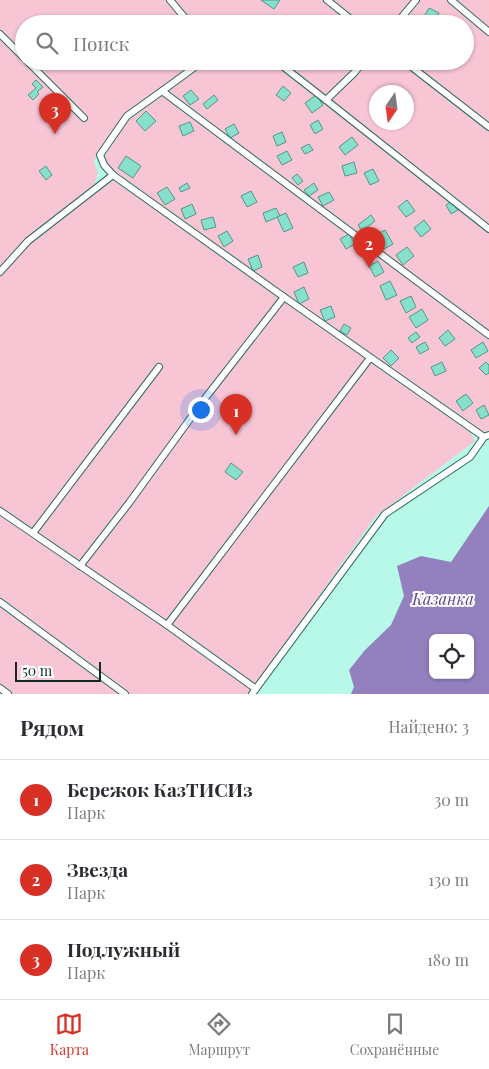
<!DOCTYPE html>
<html lang="ru">
<meta charset="utf-8">
<style>
body{margin:0;font-family:"Playfair Display",serif;background:#f7f7f7;color:#2b2b33}
.controls{position:absolute;right:15px;bottom:15px;display:grid;overflow:hidden;border-radius:8px;box-shadow:0 1px 4px #0004}
.controls button{width:45px;height:45px;display:grid;place-items:center;padding:0;border:0;border-bottom:1px solid #e1e1e2;background:#fff;color:#2b2b33;font:25px sans-serif}
.compass{position:absolute;left:369px;top:85px;width:45px;height:45px;border-radius:50%;background:#fff;box-shadow:0 1px 4px #0004;rotate:193deg}
.scale{position:absolute;left:15px;bottom:12px;width:86px;box-sizing:border-box;padding-left:5px;border:2px solid #102a24;border-top:0;font-size:14px;line-height:18px;white-space:nowrap;color:#102a24;-webkit-text-stroke:4px #fff;paint-order:stroke}
.you{position:absolute;left:200px;top:409px;width:18px;height:18px;margin:-12px;border:4px solid #fff;border-radius:50%;background:#1a73e8;box-shadow:0 0 0 8px #1a73e833}
.badge{display:grid;place-items:center;width:32px;height:32px;border-radius:50%;background:#d93025;color:#fff;font-size:16px;font-weight:700}
.pin{position:absolute;translate:-50% -41px;filter:drop-shadow(0 1px 2px #0008)}
.pin::after{content:'';position:absolute;top:26px;width:18px;height:15px;background:inherit;clip-path:polygon(0 0,100% 0,50% 100%)}
.list{margin:0;padding:0;list-style:none}
h2{display:flex;justify-content:space-between;align-items:center;height:65px;margin:0;padding:0 20px;font-size:21px}
h2 small{font-size:16px;font-weight:400;color:#7c7c81}
.list li{display:grid;grid-template-columns:32px 1fr auto;gap:15px;align-items:center;box-sizing:border-box;height:80px;padding:0 20px;border-top:1px solid #e1e1e2}
.list b{display:block;font-size:19px;white-space:nowrap}
.list p{margin:0;font-size:16px;white-space:nowrap;color:#7c7c81}
.list em{font-size:16px;font-style:normal;color:#7c7c81}
.icon{flex:none;width:28px;height:28px;fill:none;stroke:currentColor;stroke-width:2;stroke-linecap:round;stroke-linejoin:round}
.map{position:relative;flex:none;width:489px;height:694px;overflow:hidden}
.search{position:absolute;background:#fff;box-shadow:0 1px 4px #0004;left:15px;right:15px;top:15px;height:55px;display:flex;align-items:center;gap:12px;box-sizing:border-box;padding:0 18px;border-radius:28px;color:#7c7c81;font-size:19px}
.sheet{height:305px;background:#fff}
nav{display:flex;justify-content:space-around;align-items:center;box-sizing:border-box;height:70px;border-top:1px solid #e1e1e2;background:#fff;font-size:14px;color:#7c7c81}
nav a{display:grid;justify-items:center;gap:2px}
nav .on{color:#d93025}
.map>svg:first-child{display:block}
</style>
<div class="map">
<svg width="489" height="694" viewBox="0 0 489 694">
<rect width="100%" height="100%" fill="#b7f8e8"/>
<g fill="#f8c5d5" fill-rule="evenodd">
<path d="M0 0H489V225L282 61H465V24H24V61H199L124 115 97 154 94 162 98 172 94 187 0 269ZM376 92H406V122H376Z"/>
<polygon points="208,61 271,61 489,232 489,431 483,433 299,305 113,170 106,164 104,157 130,118"/>
<polygon points="115,179 287,303 469,429 475,441 376,516 249,694 0,694 0,276 30,243"/>
</g>
<path fill="#9380be" fill-rule="evenodd" d="M489 506V694H351L354 687 349 670 365 650 391 625 404 596 397 566 421 556 451 562ZM433 638H470V675H433Z"/>
<g fill="#86e0cc" stroke="#569486">
<polygon points="261,0 280,0 274,9"/>
<polygon points="429,8 439,13 433,24 429,24 422,20"/>
<polygon points="36,80 43,87 37,92 39,94 33,100 28,95 36,88 32,84"/>
<polygon points="283,86 291,93 284,101 276,95"/>
<polygon points="191,90 199,99 190,105 183,96"/>
<polygon points="214,95 218,100 207,109 203,104"/>
<polygon points="316,95 323,105 312,113 305,103"/>
<polygon points="146,111 156,121 145,131 136,121"/>
<polygon points="318,120 323,129 315,134 310,125"/>
<polygon points="190,122 194,131 183,136 179,126"/>
<polygon points="234,124 239,133 230,138 225,129"/>
<polygon points="282,132 286,142 277,146 273,136"/>
<polygon points="352,137 358,145 345,155 339,147"/>
<polygon points="309,144 313,150 305,154 301,148"/>
<polygon points="287,151 292,160 282,165 277,156"/>
<polygon points="126,156 141,166 133,178 118,168"/>
<polygon points="354,162 357,173 345,176 342,166"/>
<polygon points="46,166 52,175 46,180 39,171"/>
<polygon points="373,169 379,181 370,185 364,173"/>
<polygon points="297,174 303,181 298,185 292,178"/>
<polygon points="187,183 190,188 181,192 179,188"/>
<polygon points="314,183 318,190 309,196 304,190"/>
<polygon points="167,187 175,199 165,205 157,193"/>
<polygon points="251,191 257,202 247,207 241,196"/>
<polygon points="329,192 334,200 323,206 318,197"/>
<polygon points="407,200 415,211 406,217 398,207"/>
<polygon points="452,201 458,210 451,214 446,205"/>
<polygon points="192,204 196,214 185,219 181,209"/>
<polygon points="276,208 280,216 266,222 263,213"/>
<polygon points="286,213 293,228 284,232 277,217"/>
<polygon points="371,215 375,221 362,231 358,225"/>
<polygon points="213,217 216,227 204,230 201,220"/>
<polygon points="424,220 431,229 421,237 414,228"/>
<polygon points="385,230 393,244 382,250 374,236"/>
<polygon points="227,231 233,241 224,247 218,236"/>
<polygon points="349,234 355,244 346,249 340,239"/>
<polygon points="407,247 414,256 403,265 396,255"/>
<polygon points="258,255 262,267 253,271 248,259"/>
<polygon points="378,261 384,272 375,277 369,266"/>
<polygon points="304,262 308,273 298,277 293,267"/>
<polygon points="390,281 397,295 386,300 380,286"/>
<polygon points="304,287 309,299 299,304 294,292"/>
<polygon points="411,296 416,307 406,313 400,301"/>
<polygon points="331,306 335,317 325,321 320,310"/>
<polygon points="422,309 428,320 416,328 409,317"/>
<polygon points="344,324 351,328 347,335 340,331"/>
<polygon points="448,330 455,339 445,346 439,338"/>
<polygon points="416,332 420,337 412,343 408,338"/>
<polygon points="425,342 429,349 420,354 416,347"/>
<polygon points="483,342 488,351 476,358 471,350"/>
<polygon points="391,350 399,358 391,366 383,358"/>
<polygon points="442,362 446,371 435,376 431,367"/>
<polygon points="486,362 489,365 489,373 486,375 479,368"/>
<polygon points="466,394 473,403 463,411 456,401"/>
<polygon points="484,405 489,415 481,419 476,410"/>
<polygon points="231,463 243,472 236,480 225,472"/>
</g>
<g fill="none" stroke-linecap="round" stroke-linejoin="round">
<g stroke="#2c6b5e" stroke-width="8">
<g id="service">
<polyline points="170,0 190,24"/>
<polyline points="327,0 357,24"/>
<polyline points="451,0 489,32"/>
<polyline points="396,24 416,0"/>
<polyline points="0,34 24,58"/>
<polyline points="27,61 84,118"/>
<polyline points="276,61 326,100 354,73 364,61"/>
<polyline points="404,61 489,127"/>
<polyline points="162,91 203,61"/>
<polyline points="326,100 489,229"/>
<polyline points="113,175 284,297 484,437"/>
<polyline points="0,272 28,241 113,175 104,165 100,155 127,116 162,91 489,335"/>
<polyline points="0,511 167,625 256,689"/>
<polyline points="33,533 159,367"/>
<polyline points="80,566 129,503 203,401 284,297"/>
<polyline points="0,602 125,694"/>
<polyline points="167,625 370,358"/>
<polyline points="0,688 8,694"/>
<polyline points="252,694 385,514 470,457 484,437 489,435"/>
</g>
</g>
<use href="#service" stroke="#fff" stroke-width="6"/>
</g>
<g text-anchor="middle" stroke-width="4" stroke-linejoin="round" paint-order="stroke">
<g font-size="16" font-style="italic" fill="#5d428e" stroke="#fff">
<text x="443" y="605">Казанка</text>
</g>
</g>
</svg>
<div class="controls">
<button><svg class="icon" aria-label="locate" viewBox="0 0 24 24"><circle cx="12" cy="12" r="6"/><path d="M12 2v4M12 18v4M2 12h4M18 12h4"/></svg></button>
</div>
<svg class="compass" viewBox="-18 -18 36 36"><path d="M0-13l5 13h-10z" fill="#e53935"/><path d="M0 13l5-13h-10z" fill="#7c7c81"/></svg>
<div class="scale">50 m</div>
<div class="you"></div>
<div class="pin badge" style="left:236px;top:435px">1</div>
<div class="pin badge" style="left:369px;top:268px">2</div>
<div class="pin badge" style="left:55px;top:134px">3</div>
<div class="search"><svg class="icon" aria-label="search" viewBox="0 0 24 24"><circle cx="10" cy="10" r="6"/><path d="M15 15l6 6"/></svg>Поиск</div>
</div>
<section class="sheet">
<h2>Рядом<small>Найдено: 3</small></h2>
<ul class="list">
<li><span class="badge">1</span><div><b>Бережок КазТИСИз</b><p>Парк</p></div><em>30 m</em></li>
<li><span class="badge">2</span><div><b>Звезда</b><p>Парк</p></div><em>130 m</em></li>
<li><span class="badge">3</span><div><b>Подлужный</b><p>Парк</p></div><em>180 m</em></li>
</ul>
</section>
<nav>
<a class="on"><svg class="icon" aria-label="map" viewBox="0 0 24 24"><path d="M3 6l6-2 6 2 6-2v14l-6 2-6-2-6 2zM9 4v14M15 6v14"/></svg>Карта</a>
<a><svg class="icon" aria-label="directions" viewBox="0 0 24 24"><path d="M12 3l9 9-9 9-9-9zM9 14v-3h6M13 9l2 2-2 2"/></svg>Маршрут</a>
<a><svg class="icon" aria-label="saved" viewBox="0 0 24 24"><path d="M7 4h10v16l-5-4-5 4z"/></svg>Сохранённые</a>
</nav>
